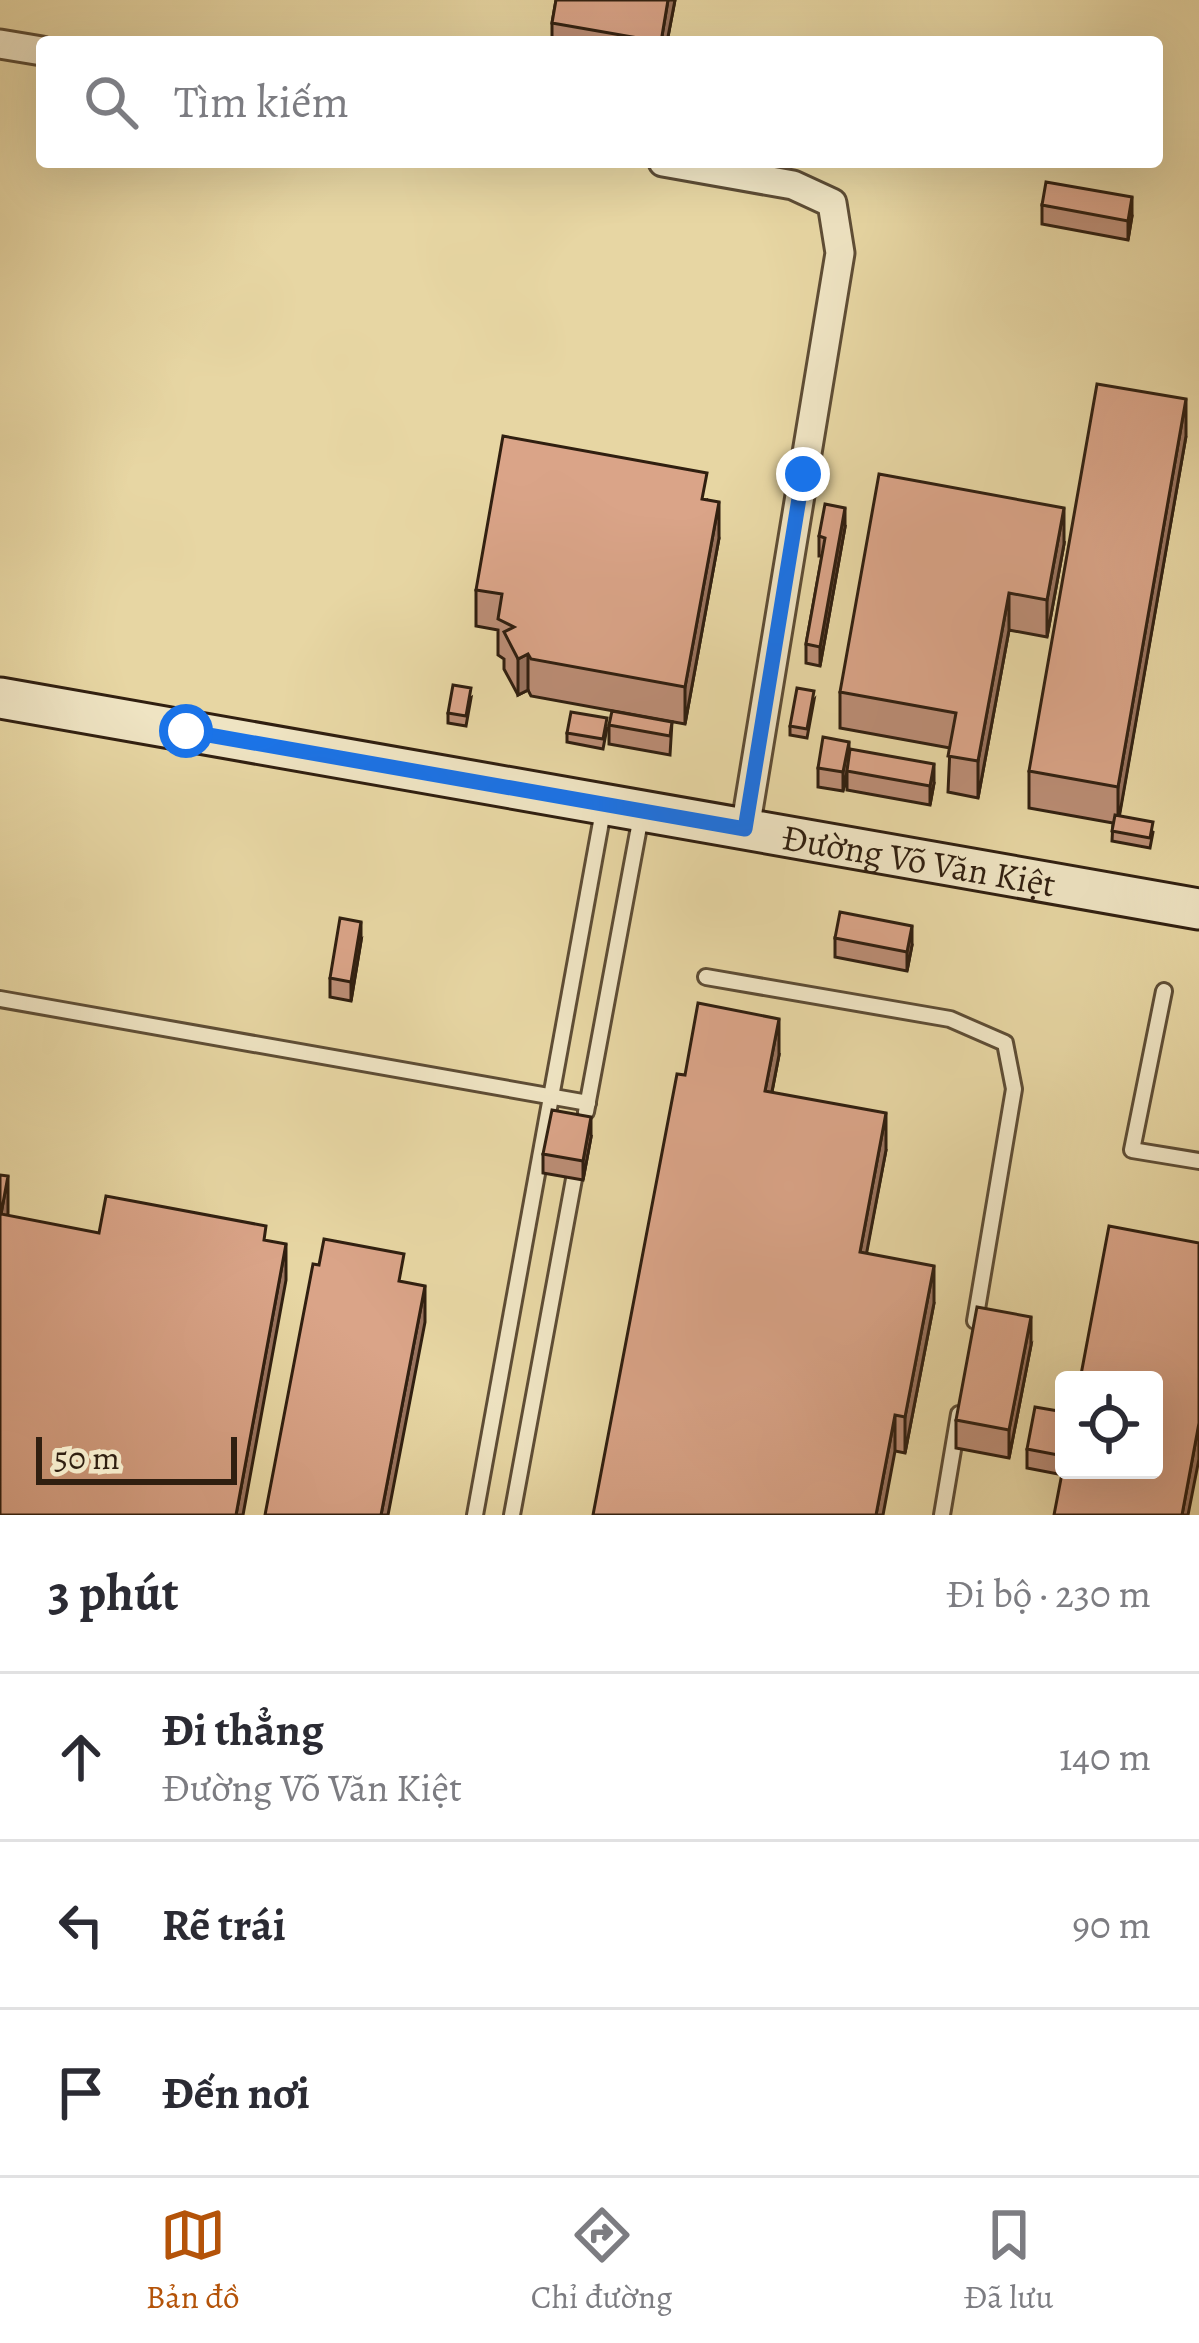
<!DOCTYPE html>
<html lang="vi">
<meta charset="utf-8">
<style>
body{margin:0;font-family:Alegreya,serif;background:#f7f7f7;color:#2b2b33}
.controls{position:absolute;right:36px;bottom:36px;display:grid;overflow:hidden;border-radius:12px;box-shadow:0 12px 48px #0002}
.controls button{width:108px;height:108px;display:grid;place-items:center;padding:0;border:0;border-bottom:3px solid #e1e1e2;background:#fff;color:#2b2b33;font:60px sans-serif}
.scale{position:absolute;left:36px;bottom:30px;width:201px;box-sizing:border-box;padding-left:12px;border:6px solid #301f10;border-top:0;font-size:33px;line-height:42px;white-space:nowrap;color:#301f10;-webkit-text-stroke:9px #efe4c3;paint-order:stroke}
.stop{position:absolute;width:36px;height:36px;margin:-27px;border:9px solid #1a73e8;border-radius:50%;background:#fff}
.stop.end{background:#1a73e8;border-color:#fff;box-shadow:0 3px 12px #0008}
.list{margin:0;padding:0;list-style:none}
h2{display:flex;justify-content:space-between;align-items:center;height:156px;margin:0;padding:0 48px;font-size:51px}
h2 small{font-size:39px;font-weight:400;color:#7c7c81}
.list li{display:grid;grid-template-columns:78px 1fr auto;gap:36px;align-items:center;box-sizing:border-box;height:168px;padding:0 48px;border-top:3px solid #e1e1e2}
.list b{display:block;font-size:45px;white-space:nowrap}
.list p{margin:0;font-size:39px;white-space:nowrap;color:#7c7c81}
.list em{font-size:39px;font-style:normal;color:#7c7c81}
.icon{flex:none;width:66px;height:66px;fill:none;stroke:currentColor;stroke-width:2;stroke-linecap:round;stroke-linejoin:round}
.map{position:relative;flex:none;width:1199px;height:1515px;overflow:hidden}
.search{position:absolute;background:#fff;box-shadow:0 12px 48px #0002;left:36px;right:36px;top:36px;height:132px;display:flex;align-items:center;gap:30px;box-sizing:border-box;padding:0 42px;border-radius:12px;color:#7c7c81;font-size:45px}
.sheet{height:660px;background:#fff}
nav{display:flex;justify-content:space-around;align-items:center;box-sizing:border-box;height:168px;border-top:3px solid #e1e1e2;background:#fff;font-size:33px;color:#7c7c81}
nav a{display:grid;justify-items:center;gap:6px}
nav .on{color:#b45309}
.map>svg:first-child{display:block}
</style>
<div class="map">
<svg width="1199" height="1515" viewBox="0 0 1199 1515">
<rect width="100%" height="100%" fill="#e7d6a3"/>
<filter id="stains"><feTurbulence type="fractalNoise" baseFrequency=".00167" numOctaves="4"/><feColorMatrix values="0 0 0 0 .2 0 0 0 0 .09 0 0 0 0 .02 0 0 0 .5 -.17"/></filter>
<radialGradient id="worn" r=".72"><stop offset=".6" stop-color="#630" stop-opacity="0"/><stop offset="1" stop-color="#630" stop-opacity=".3"/></radialGradient>
<g fill="none" stroke-linecap="round" stroke-linejoin="round">
<g stroke="#5e4d35" stroke-width="20">
<g id="lane">
<polyline points="706,977 950,1019 1005,1043 1014,1089 975,1321"/>
<polyline points="1164,991 1132,1150 1199,1161"/>
<polyline points="0,999 588,1103"/>
<polyline points="586,1112 641,816"/>
<polyline points="475,1515 603,811"/>
<polyline points="512,1515 574,1179"/>
<polyline points="942,1515 959,1414"/>
</g>
</g>
<g stroke="#5e4d35" stroke-width="33">
<g id="street">
<polyline points="0,44 42,51"/>
<polyline points="663,162 793,185 832,203 840,253 745,829"/>
</g>
</g>
<g stroke="#301f10" stroke-width="45">
<g id="secondary">
<path id="s1" d="M0 698 1199 909"/>
</g>
</g>
<use href="#lane" stroke="#efe4c3" stroke-width="14"/>
<use href="#street" stroke="#efe4c3" stroke-width="27"/>
<use href="#secondary" stroke="#efe4c3" stroke-width="39"/>
</g>
<g fill="#bb8d75" stroke="#301f10" stroke-width="3">
<polygon points="556,0 675,0 667,42 552,42 552,23"/>
<polygon points="1042,205 1132,216 1128,240 1042,224"/>
<polygon points="1186,436 1119,816 1153,832 1150,848 1112,841 1113,823 1029,808 1029,771"/>
<polygon points="707,500 719,538 685,724 531,696 528,690 518,695 504,669 504,659 498,655 498,630 476,626 476,590"/>
<polygon points="845,527 820,666 806,663 806,644 822,556 819,556 819,536"/>
<polygon points="1064,544 1047,637 1009,630 978,798 948,792 950,748 840,728 840,692"/>
<polygon points="471,698 466,726 448,723 448,713"/>
<polygon points="814,700 807,738 790,735 790,726"/>
<polygon points="672,722 670,755 609,744 609,725"/>
<polygon points="607,728 603,749 567,742 567,733"/>
<polygon points="849,759 934,783 930,805 847,790 847,773 843,791 818,787 818,768"/>
<polygon points="835,938 912,945 907,971 835,957"/>
<polygon points="361,941 351,1001 330,997 330,978"/>
<polygon points="779,1055 772,1092 886,1150 866,1253 934,1303 905,1453 895,1451 685,1075"/>
<polygon points="591,1137 583,1180 543,1173 543,1154"/>
<polygon points="1031,1345 1009,1458 956,1448 956,1420"/>
<polygon points="1064,1412 1064,1441 1058,1474 1027,1468 1027,1449"/>
</g>
<g fill="#99735f" stroke="#301f10" stroke-width="3">
<polygon points="668,0 675,0 667,42 661,42"/>
<polygon points="1132,197 1132,216 1128,240 1128,221"/>
<polygon points="1186,399 1186,436 1118,824 1118,787"/>
<polygon points="719,502 719,538 685,724 685,687"/>
<polygon points="845,508 845,527 820,666 820,647"/>
<polygon points="1064,508 1064,544 1047,637 1047,600"/>
<polygon points="1009,593 1009,630 978,798 978,761"/>
<polygon points="528,654 528,690 518,695 518,659"/>
<polygon points="849,742 849,761 843,791 843,772"/>
<polygon points="934,764 934,783 930,805 930,786"/>
<polygon points="361,922 361,941 351,1001 351,982"/>
<polygon points="912,926 912,945 907,971 907,952"/>
<polygon points="779,1019 779,1055 765,1127 765,1091"/>
<polygon points="886,1113 886,1150 860,1288 860,1252"/>
<polygon points="591,1117 591,1137 583,1180 583,1161"/>
<polygon points="8,1176 8,1213 1,1251 1,1214"/>
<polygon points="286,1244 286,1280 243,1515 236,1515"/>
<polygon points="934,1266 934,1303 905,1453 905,1417"/>
<polygon points="425,1286 425,1322 388,1515 381,1515"/>
<polygon points="1031,1317 1031,1345 1009,1458 1009,1430"/>
<polygon points="895,1415 895,1451 883,1515 876,1515"/>
<polygon points="1064,1422 1064,1441 1058,1474 1058,1455"/>
<polygon points="1199,1423 1199,1459 1188,1515 1182,1515"/>
</g>
<g fill="#daa488" stroke="#301f10" stroke-width="3">
<polygon points="556,0 668,0 661,42 552,23"/>
<polygon points="1046,182 1132,197 1128,221 1042,205"/>
<polygon points="1097,384 1186,399 1118,787 1029,771"/>
<polygon points="503,436 707,473 702,499 719,502 685,687 531,659 528,654 518,659 504,632 514,627 498,619 502,594 476,590"/>
<polygon points="879,474 1064,508 1047,600 1009,593 978,761 948,756 956,713 840,692"/>
<polygon points="825,504 845,508 820,647 806,644 825,538 819,536"/>
<polygon points="453,685 471,688 466,716 448,713"/>
<polygon points="797,688 814,691 807,729 790,726"/>
<polygon points="612,711 672,722 670,736 609,725"/>
<polygon points="571,712 607,718 603,739 567,733"/>
<polygon points="823,737 849,742 843,772 818,768"/>
<polygon points="850,749 934,764 930,786 847,771"/>
<polygon points="1115,815 1153,822 1150,838 1112,831"/>
<polygon points="840,912 912,926 907,952 835,938"/>
<polygon points="340,918 361,922 351,982 330,978"/>
<polygon points="698,1003 779,1019 765,1091 886,1113 860,1252 934,1266 905,1417 895,1415 876,1515 593,1515 677,1074 685,1075"/>
<polygon points="552,1110 591,1117 583,1161 543,1154"/>
<polygon points="0,1175 8,1176 1,1214 99,1233 106,1196 266,1226 264,1240 286,1244 236,1515 0,1515"/>
<polygon points="1109,1226 1199,1243 1199,1423 1182,1515 1054,1515 1064,1463 1064,1470 1154,1470 1154,1380 1080,1380"/>
<polygon points="324,1239 404,1254 399,1281 425,1286 381,1515 265,1515 313,1264 319,1265"/>
<polygon points="977,1307 1031,1317 1009,1430 956,1420"/>
<polygon points="1035,1407 1064,1412 1058,1455 1027,1449"/>
</g>
<g fill="none" stroke-linecap="round" stroke-linejoin="round">
<polyline stroke="#1a73e8" stroke-width="15" points="186,731 745,829 803,474"/>
</g>
<g text-anchor="middle" stroke-width="9" stroke-linejoin="round" paint-order="stroke">
<g font-size="36" fill="#301f10" stroke="#efe4c3">
<text dy="13" stroke="none"><textPath href="#s1" startOffset="933">Đường Võ Văn Kiệt</textPath></text>
</g>
</g>
<rect width="100%" height="100%" filter="url(#stains)"/>
<rect width="100%" height="100%" fill="url(#worn)"/>
</svg>
<div class="controls">
<button><svg class="icon" aria-label="locate" viewBox="0 0 24 24"><circle cx="12" cy="12" r="6"/><path d="M12 2v4M12 18v4M2 12h4M18 12h4"/></svg></button>
</div>
<div class="scale">50 m</div>
<div class="stop" style="left:186px;top:731px"></div>
<div class="stop end" style="left:803px;top:474px"></div>
<div class="search"><svg class="icon" aria-label="search" viewBox="0 0 24 24"><circle cx="10" cy="10" r="6"/><path d="M15 15l6 6"/></svg>Tìm kiếm</div>
</div>
<section class="sheet">
<h2>3 phút<small>Đi bộ · 230 m</small></h2>
<ul class="list">
<li><svg class="icon" aria-label="ahead" viewBox="0 0 24 24"><path d="M12 20V5M6 11l6-6 6 6"/></svg><div><b>Đi thẳng</b><p>Đường Võ Văn Kiệt</p></div><em>140 m</em></li>
<li><svg class="icon" aria-label="left" viewBox="0 0 24 24"><path d="M17 20v-9H6M10 6l-5 5 5 5"/></svg><div><b>Rẽ trái</b></div><em>90 m</em></li>
<li><svg class="icon" aria-label="arrive" viewBox="0 0 24 24"><path d="M6 21V4h12l-3 4 3 4H6"/></svg><div><b>Đến nơi</b></div></li>
</ul>
</section>
<nav>
<a class="on"><svg class="icon" aria-label="map" viewBox="0 0 24 24"><path d="M3 6l6-2 6 2 6-2v14l-6 2-6-2-6 2zM9 4v14M15 6v14"/></svg>Bản đồ</a>
<a><svg class="icon" aria-label="directions" viewBox="0 0 24 24"><path d="M12 3l9 9-9 9-9-9zM9 14v-3h6M13 9l2 2-2 2"/></svg>Chỉ đường</a>
<a><svg class="icon" aria-label="saved" viewBox="0 0 24 24"><path d="M7 4h10v16l-5-4-5 4z"/></svg>Đã lưu</a>
</nav>
